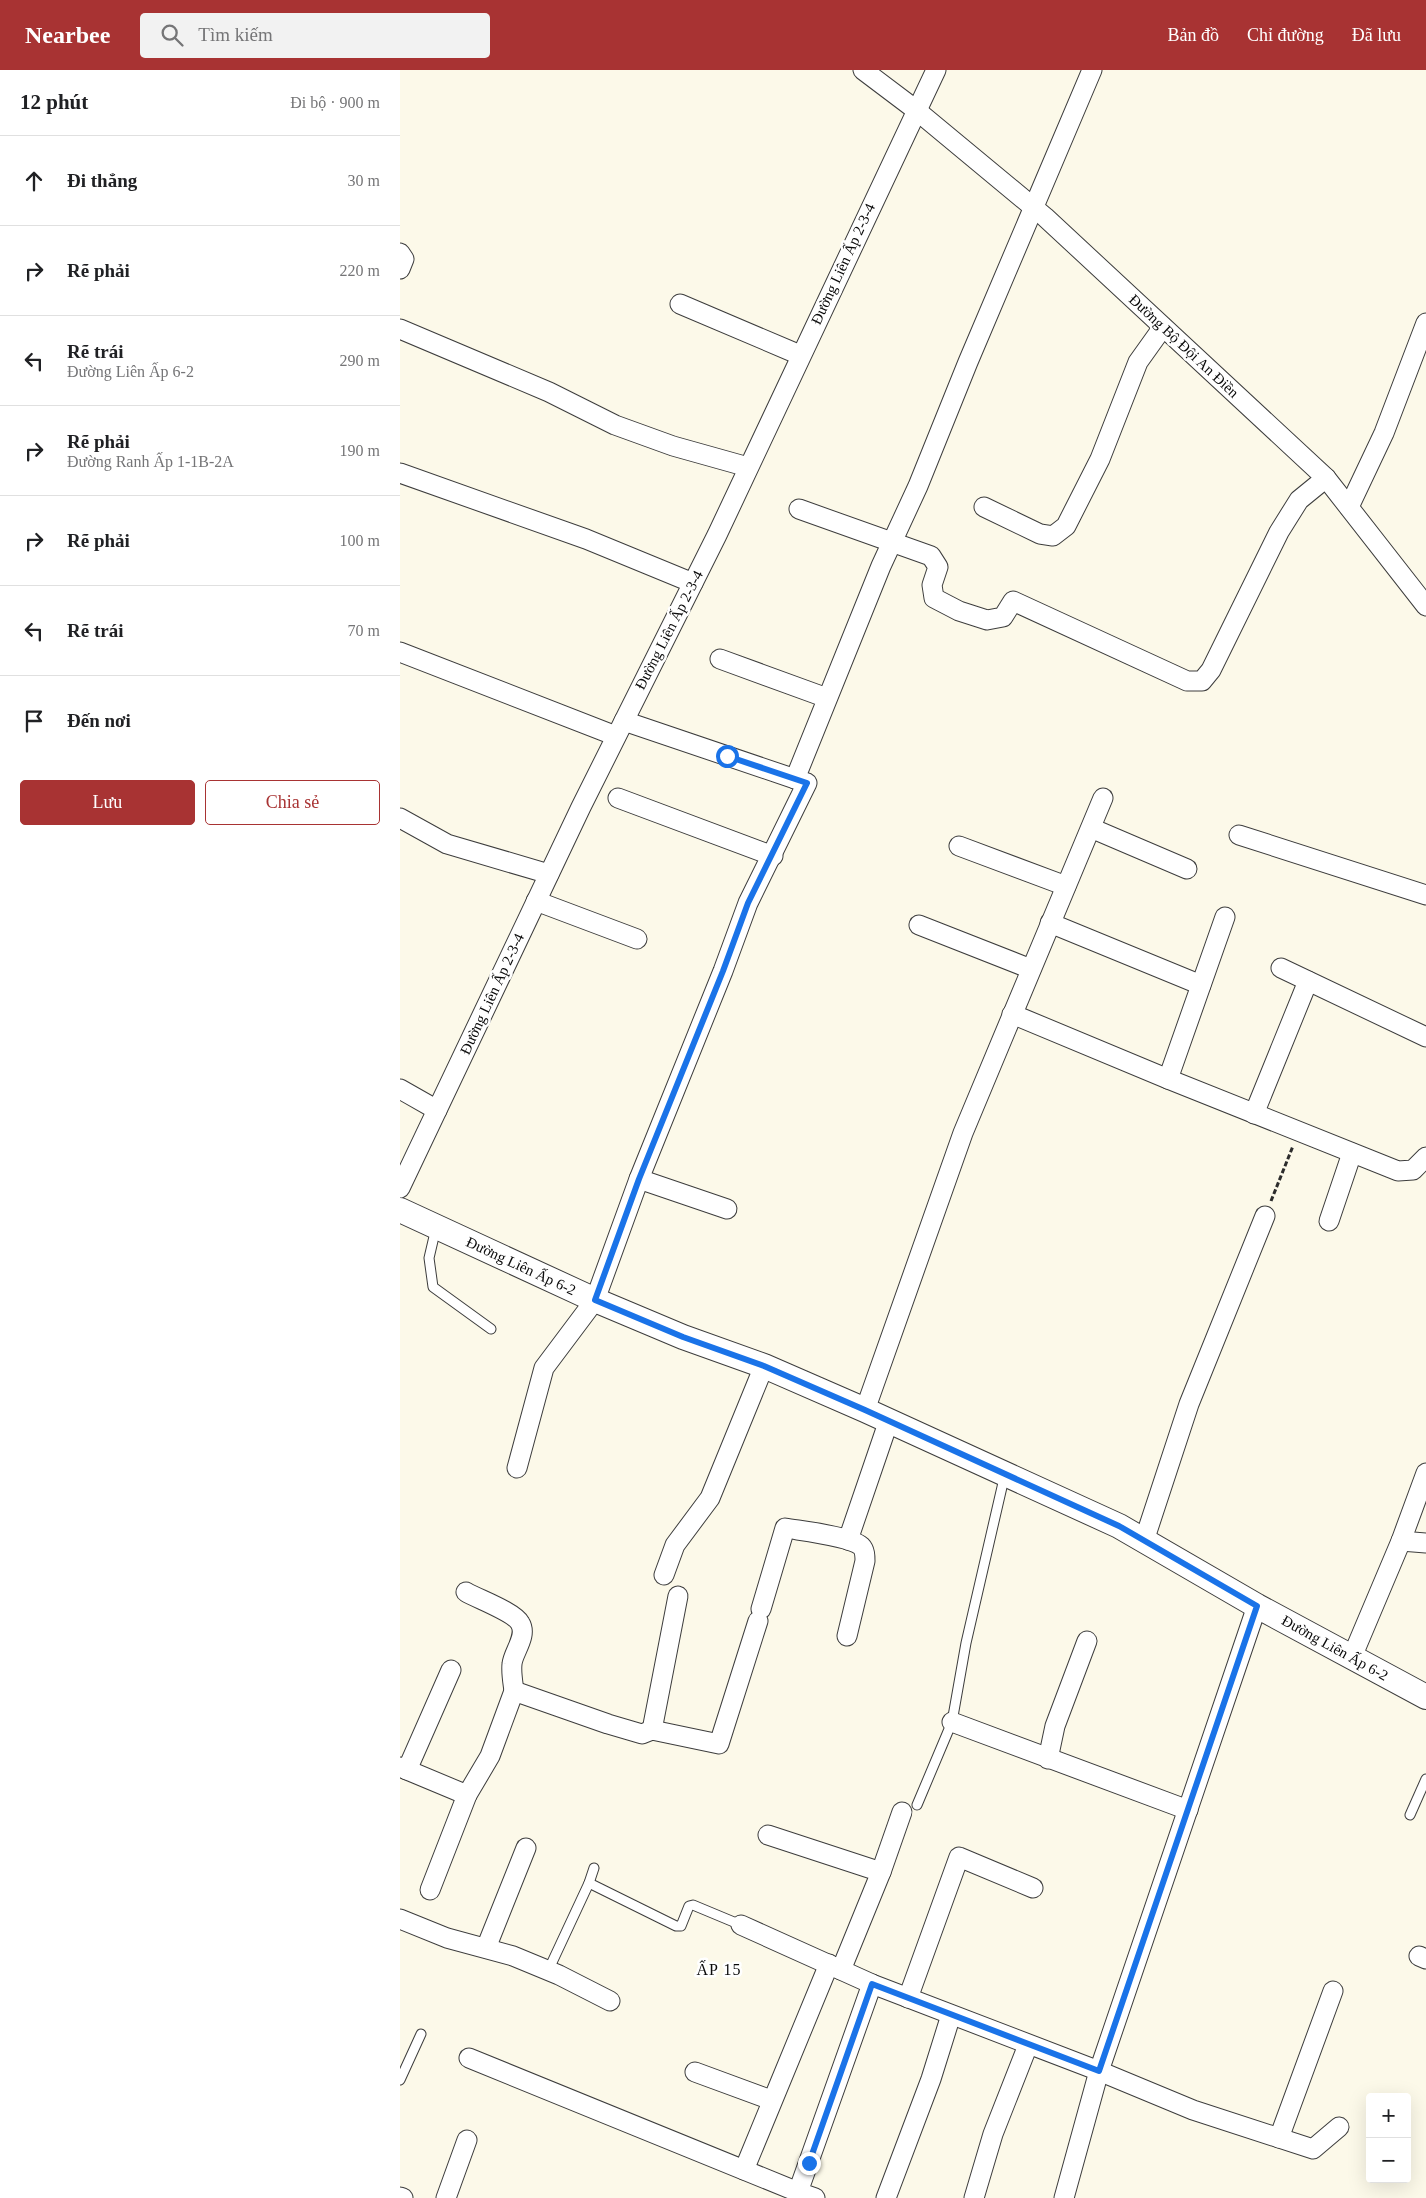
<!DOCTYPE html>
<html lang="vi">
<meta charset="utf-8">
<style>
body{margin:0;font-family:"Times New Roman",serif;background:#f2f2f2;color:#202124}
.controls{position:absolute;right:15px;bottom:15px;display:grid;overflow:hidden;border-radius:5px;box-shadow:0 5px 20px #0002}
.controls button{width:45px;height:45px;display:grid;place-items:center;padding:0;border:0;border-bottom:1px solid #e0e0e0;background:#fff;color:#202124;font:25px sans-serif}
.stop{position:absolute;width:15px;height:15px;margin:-11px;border:4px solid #1a73e8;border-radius:50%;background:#fff}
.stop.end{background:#1a73e8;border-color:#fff;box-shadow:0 1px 5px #0008}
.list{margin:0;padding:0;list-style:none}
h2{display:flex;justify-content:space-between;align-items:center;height:65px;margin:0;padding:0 20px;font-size:21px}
h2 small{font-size:16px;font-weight:400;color:#757577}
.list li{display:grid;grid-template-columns:32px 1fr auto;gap:15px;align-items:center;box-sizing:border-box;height:90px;padding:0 20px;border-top:1px solid #e0e0e0}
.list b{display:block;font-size:19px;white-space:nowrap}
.list p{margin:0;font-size:16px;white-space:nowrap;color:#757577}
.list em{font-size:16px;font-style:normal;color:#757577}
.actions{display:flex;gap:10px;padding:15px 20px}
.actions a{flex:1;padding:11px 0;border:1px solid #a83333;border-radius:5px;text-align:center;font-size:18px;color:#a83333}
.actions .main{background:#a83333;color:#fff}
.icon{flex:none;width:28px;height:28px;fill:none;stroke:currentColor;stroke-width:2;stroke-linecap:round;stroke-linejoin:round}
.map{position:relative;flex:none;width:1026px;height:2128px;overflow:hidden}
header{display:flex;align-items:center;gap:30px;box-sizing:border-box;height:70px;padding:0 25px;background:#a83333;color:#fff}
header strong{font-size:24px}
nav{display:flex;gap:28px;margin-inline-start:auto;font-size:18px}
.search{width:350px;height:45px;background:#f2f2f2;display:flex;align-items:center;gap:12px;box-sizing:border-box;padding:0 18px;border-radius:5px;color:#757577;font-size:19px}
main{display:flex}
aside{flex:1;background:#fff}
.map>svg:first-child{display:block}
</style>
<header>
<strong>Nearbee</strong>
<div class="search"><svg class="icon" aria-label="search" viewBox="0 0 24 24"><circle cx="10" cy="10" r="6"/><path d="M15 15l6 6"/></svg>Tìm kiếm</div>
<nav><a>Bản đồ</a><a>Chỉ đường</a><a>Đã lưu</a></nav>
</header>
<main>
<aside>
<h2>12 phút<small>Đi bộ · 900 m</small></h2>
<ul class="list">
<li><svg class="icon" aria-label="ahead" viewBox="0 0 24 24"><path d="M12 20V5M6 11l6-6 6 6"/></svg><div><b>Đi thẳng</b></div><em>30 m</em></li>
<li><svg class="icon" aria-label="right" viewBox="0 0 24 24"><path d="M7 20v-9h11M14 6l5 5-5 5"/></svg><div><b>Rẽ phải</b></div><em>220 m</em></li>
<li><svg class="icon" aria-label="left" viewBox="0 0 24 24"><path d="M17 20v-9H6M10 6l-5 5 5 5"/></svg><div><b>Rẽ trái</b><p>Đường Liên Ấp 6-2</p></div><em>290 m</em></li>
<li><svg class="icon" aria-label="right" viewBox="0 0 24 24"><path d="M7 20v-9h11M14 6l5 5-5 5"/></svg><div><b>Rẽ phải</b><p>Đường Ranh Ấp 1-1B-2A</p></div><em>190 m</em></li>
<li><svg class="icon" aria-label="right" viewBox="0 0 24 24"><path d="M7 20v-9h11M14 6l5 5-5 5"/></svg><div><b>Rẽ phải</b></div><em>100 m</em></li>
<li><svg class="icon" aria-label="left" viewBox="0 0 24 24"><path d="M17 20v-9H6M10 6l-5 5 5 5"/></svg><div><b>Rẽ trái</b></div><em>70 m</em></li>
<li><svg class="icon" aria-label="arrive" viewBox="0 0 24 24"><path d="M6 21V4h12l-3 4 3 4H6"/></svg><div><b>Đến nơi</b></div></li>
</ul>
<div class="actions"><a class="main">Lưu</a><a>Chia sẻ</a></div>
</aside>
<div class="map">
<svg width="1026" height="2128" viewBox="0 0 1026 2128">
<rect width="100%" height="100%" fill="#fcf9e9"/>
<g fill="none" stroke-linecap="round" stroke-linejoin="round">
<g stroke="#3d3d3d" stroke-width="11">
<g id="service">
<polyline points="36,1158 29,1188 33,1217 91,1259"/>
<polyline points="517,1735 552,1652 566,1573 605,1404"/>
<polyline points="1010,1745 1026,1709"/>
<polyline points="189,1813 276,1856 281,1856 289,1836 293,1835 341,1855"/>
<polyline points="148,1901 189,1813 194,1798"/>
<polyline points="0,2010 21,1964"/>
</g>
</g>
<g stroke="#3d3d3d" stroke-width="21">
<g id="minor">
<polyline points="463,0 516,40 645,147 926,408 1026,536"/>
<polyline points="0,183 4,189 0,199"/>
<polyline points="280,234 400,285"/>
<polyline points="0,259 149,322 215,355 273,376 348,397"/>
<polyline points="0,403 186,469 293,513"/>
<polyline points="584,437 640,464 653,466 666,456 700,389 738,292 763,257"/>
<polyline points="949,437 984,363 1026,253"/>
<polyline points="399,439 531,486 538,497 532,515 534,528 559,541 587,550 603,547 613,531 787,611 802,611 811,600 879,462 899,430 926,408"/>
<polyline points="0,582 216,666"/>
<polyline points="320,589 427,628"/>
<polyline points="395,709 481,496 518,416 568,292 692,0"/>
<polyline points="218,728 373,786"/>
<polyline points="0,748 47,774 149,804"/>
<polyline points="691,758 787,799"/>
<polyline points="839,765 1026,825"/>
<polyline points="559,776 666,816"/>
<polyline points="136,831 237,869"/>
<polyline points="650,853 801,915"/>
<polyline points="519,855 631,899"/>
<polyline points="881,898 1026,967"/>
<polyline points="612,944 768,1009 998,1101 1013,1100 1026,1087"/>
<polyline points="768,1009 825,847"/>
<polyline points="0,1019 37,1040"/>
<polyline points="854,1044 908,911"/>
<polyline points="239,1109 327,1139"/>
<polyline points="0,1118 181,737 317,465 536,0"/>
<polyline points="929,1151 952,1083"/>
<polyline points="465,1340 563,1063 703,728"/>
<polyline points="117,1398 144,1298 195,1230 239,1109 323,901 348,833 407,713 224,651"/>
<polyline points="448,1470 489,1350"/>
<polyline points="744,1471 789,1334 865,1146"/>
<polyline points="1001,1471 1026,1473"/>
<polyline points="264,1505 275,1475 310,1428 364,1296"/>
<path d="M66 1522C78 1529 114 1542 120 1553 128 1566 113 1582 112 1594 111 1603 113 1613 114 1621"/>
<path d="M361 1539 385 1458C402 1461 449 1466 461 1476 465 1480 465 1486 465 1491L447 1566"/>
<polyline points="952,1587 1001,1471 1026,1403"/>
<polyline points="552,1652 788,1740"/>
<polyline points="252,1660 278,1526"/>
<polyline points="648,1689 655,1656 687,1571"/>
<polyline points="0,1697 67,1725 90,1686 114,1621 208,1654 242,1664 252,1660 319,1674 358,1551"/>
<polyline points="7,1700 51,1600"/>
<polyline points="368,1765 481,1802 441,1900"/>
<polyline points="481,1802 502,1742"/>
<polyline points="30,1820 67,1725"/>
<polyline points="0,1849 47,1868 113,1886 159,1905 210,1931"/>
<polyline points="341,1855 472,1914 699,2001 793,2040 913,2079 939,2057"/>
<polyline points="86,1878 126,1778"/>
<polyline points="1019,1886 1026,1889"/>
<polyline points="508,1928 559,1787 633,1818"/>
<polyline points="69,1988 398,2122"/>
<polyline points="295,2002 371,2030"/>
<polyline points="879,2068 933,1921"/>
<polyline points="344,2100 429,1894"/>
<polyline points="0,2127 3,2128"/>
<polyline points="46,2128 67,2070"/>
<polyline points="415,2128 398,2122 472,1914"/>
<polyline points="486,2128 531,2009 551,1945"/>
<polyline points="574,2128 593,2064 628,1975"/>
<polyline points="664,2128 699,2001 857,1536"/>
</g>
</g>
<g stroke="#3d3d3d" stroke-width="26">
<polyline id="tertiary" points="0,1140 195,1230 283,1267 364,1296 465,1340 719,1456 857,1536 1026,1627"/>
</g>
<polyline stroke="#2c2c2c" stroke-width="3" stroke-dasharray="5 2.5" stroke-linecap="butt" points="871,1131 893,1076"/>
<use href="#service" stroke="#fff" stroke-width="9"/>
<use href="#minor" stroke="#fff" stroke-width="19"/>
<use href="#tertiary" stroke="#fff" stroke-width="24"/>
</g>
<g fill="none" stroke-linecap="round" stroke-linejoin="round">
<polyline stroke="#1a73e8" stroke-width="6" points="327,686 407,713 348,833 323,901 239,1109 195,1230 283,1267 364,1296 465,1340 719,1456 857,1536 699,2001 472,1914 409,2093"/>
</g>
<g text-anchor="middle" stroke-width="5" stroke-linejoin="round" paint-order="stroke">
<g font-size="15" fill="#0a0a0a" stroke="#fff">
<text transform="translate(443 194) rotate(-65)" y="5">Đường Liên Ấp 2-3-4</text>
<text transform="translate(784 276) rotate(43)" y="5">Đường Bộ Đội An Điền</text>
<text transform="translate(269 560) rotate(-63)" y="5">Đường Liên Ấp 2-3-4</text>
<text transform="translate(92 924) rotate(-65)" y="5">Đường Liên Ấp 2-3-4</text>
<text transform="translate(121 1196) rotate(25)" y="5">Đường Liên Ấp 6-2</text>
<text transform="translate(935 1578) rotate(29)" y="5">Đường Liên Ấp 6-2</text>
</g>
<g font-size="16" letter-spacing="1" fill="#0a0a0a" stroke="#fff">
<text x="319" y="1905">ẤP 15</text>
</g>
</g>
</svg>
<div class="controls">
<button>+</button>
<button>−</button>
</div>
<div class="stop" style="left:327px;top:686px"></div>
<div class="stop end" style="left:409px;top:2093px"></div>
</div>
</main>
